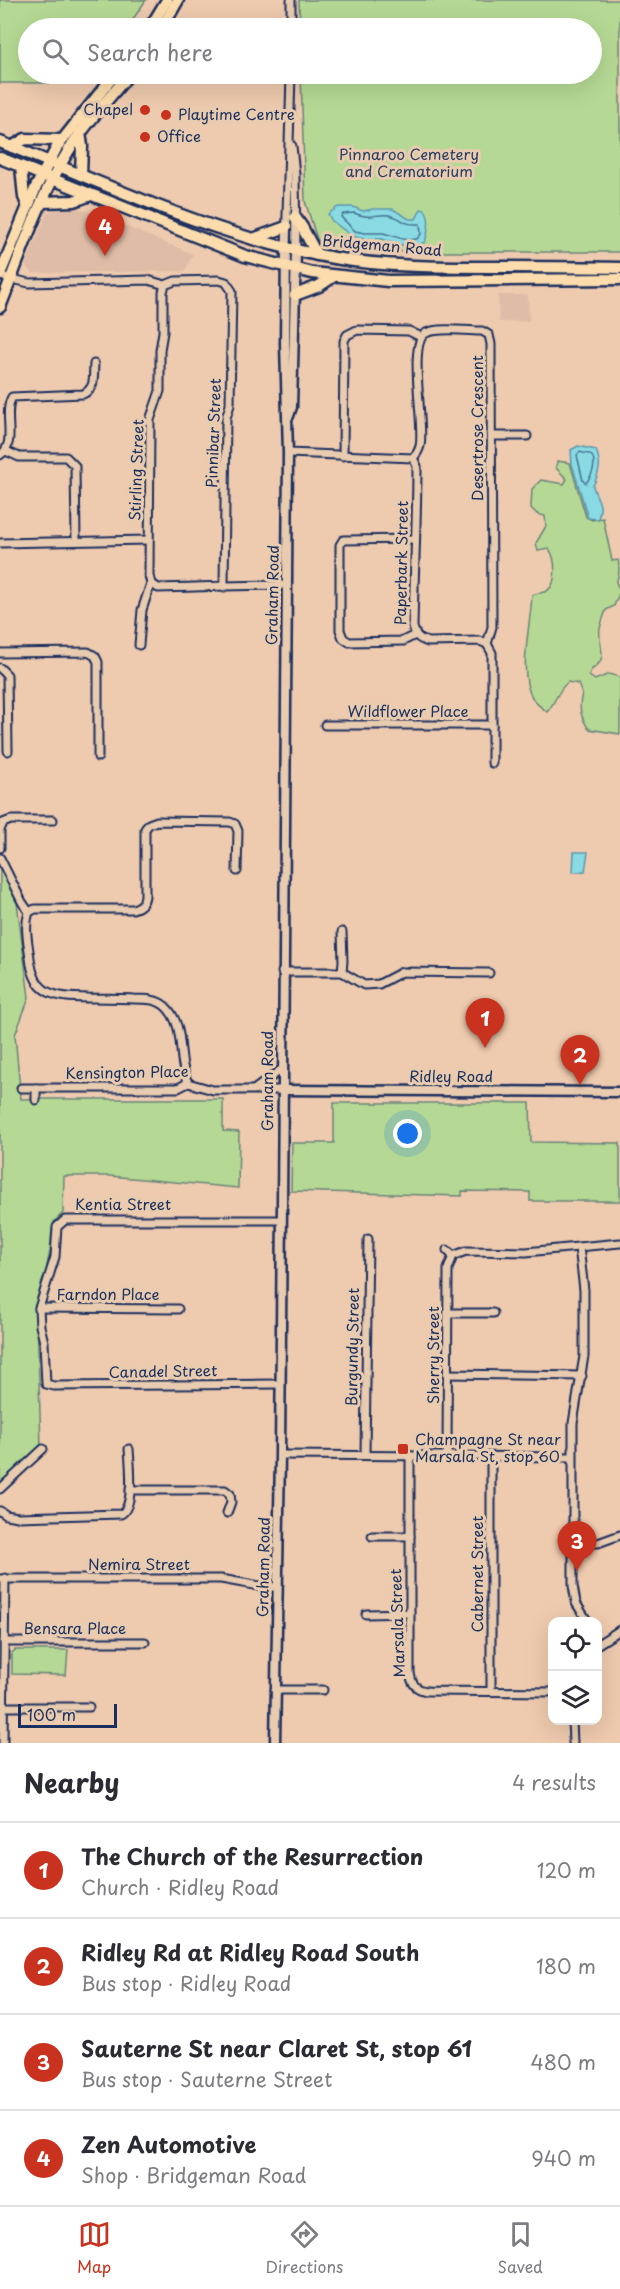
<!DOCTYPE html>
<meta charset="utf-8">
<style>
body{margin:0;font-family:"Playpen Sans",sans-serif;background:#f2f2f3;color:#2b2b33}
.controls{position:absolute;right:18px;bottom:18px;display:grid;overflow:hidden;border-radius:12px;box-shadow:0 6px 24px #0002}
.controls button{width:54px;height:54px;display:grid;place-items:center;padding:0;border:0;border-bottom:2px solid #e1e1e2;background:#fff;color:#2b2b33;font:30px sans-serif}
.scale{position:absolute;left:18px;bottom:15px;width:99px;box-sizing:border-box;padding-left:6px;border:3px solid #1b2f5e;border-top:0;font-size:16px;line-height:21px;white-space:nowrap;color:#1b2f5e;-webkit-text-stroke:4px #e9ccaf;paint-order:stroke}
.you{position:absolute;left:408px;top:1134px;width:21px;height:21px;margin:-15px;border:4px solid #fff;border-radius:50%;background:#1a73e8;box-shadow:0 0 0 9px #1a73e833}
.badge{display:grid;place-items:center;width:39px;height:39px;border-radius:50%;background:#c8321e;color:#fff;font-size:20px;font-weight:700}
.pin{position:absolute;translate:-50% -50px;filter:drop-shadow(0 2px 3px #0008)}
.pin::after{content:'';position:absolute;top:32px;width:21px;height:18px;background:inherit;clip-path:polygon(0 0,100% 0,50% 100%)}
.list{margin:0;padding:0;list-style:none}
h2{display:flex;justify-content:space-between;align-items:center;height:78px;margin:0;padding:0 24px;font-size:26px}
h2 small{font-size:20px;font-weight:400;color:#7c7c81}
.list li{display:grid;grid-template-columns:39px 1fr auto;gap:18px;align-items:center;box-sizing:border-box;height:96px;padding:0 24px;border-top:2px solid #e1e1e2}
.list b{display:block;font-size:22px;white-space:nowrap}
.list p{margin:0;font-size:20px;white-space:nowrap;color:#7c7c81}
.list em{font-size:20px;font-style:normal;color:#7c7c81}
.icon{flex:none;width:33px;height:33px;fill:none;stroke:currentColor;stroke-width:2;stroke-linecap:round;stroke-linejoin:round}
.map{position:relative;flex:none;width:620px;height:1743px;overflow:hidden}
.search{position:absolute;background:#fff;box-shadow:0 6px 24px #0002;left:18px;right:18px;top:18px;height:66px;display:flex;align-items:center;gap:15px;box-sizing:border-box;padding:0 21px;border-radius:33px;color:#7c7c81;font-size:22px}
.sheet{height:462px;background:#fff}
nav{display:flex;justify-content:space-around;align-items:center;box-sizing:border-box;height:84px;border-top:2px solid #e1e1e2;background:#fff;font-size:16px;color:#7c7c81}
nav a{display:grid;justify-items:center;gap:3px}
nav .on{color:#c8321e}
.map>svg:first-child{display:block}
</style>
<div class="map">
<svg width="620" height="1743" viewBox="0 0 620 1743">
<rect width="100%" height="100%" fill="#eecaae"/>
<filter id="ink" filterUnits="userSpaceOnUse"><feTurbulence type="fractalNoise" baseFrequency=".0167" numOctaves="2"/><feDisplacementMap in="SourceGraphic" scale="12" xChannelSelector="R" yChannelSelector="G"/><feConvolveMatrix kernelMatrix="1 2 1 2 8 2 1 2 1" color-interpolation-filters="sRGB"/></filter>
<g filter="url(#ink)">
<g fill="#dfbca7">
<polygon points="73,207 85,210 193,254 185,271 33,273 27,268 26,263 47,213 57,208"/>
<polygon points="498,295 528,295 529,321 499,322"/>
</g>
<g fill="#b5d994" stroke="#688479" stroke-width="1.5">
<polygon points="0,0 146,0 127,28 28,28 28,74 97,74 88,83 0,83"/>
<polygon points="299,0 620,0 620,252 404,252 324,245 317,239 305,201 301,74 592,74 592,28 300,28"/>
<path d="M557 461 570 463 586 517 592 520 603 518 612 561 618 560C620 569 620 575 616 582L620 591 614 606 606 610C604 616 601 623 600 629 597 646 611 658 591 670L589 676 595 680 609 674 620 677V734L589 729C581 718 578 708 582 694L578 684 568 682C558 689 556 702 547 712 543 708 536 704 533 699 517 675 531 624 532 595 537 593 543 593 547 591 558 584 556 558 549 549L538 551 536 543 546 526 545 516 537 514 531 508 532 489 541 480 564 484 567 479 556 468Z"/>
<polygon points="0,869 17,903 29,998 15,1035 21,1099 223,1099 223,1131 239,1132 238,1188 110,1176 64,1176 63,1213 54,1222 52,1230 50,1251 37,1315 41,1447 0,1483"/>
<polygon points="334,1103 530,1103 531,1142 620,1143 620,1201 530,1201 530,1192 462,1191 462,1196 291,1191 292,1143 334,1143"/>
<polygon points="15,1650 68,1650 66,1675 12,1674 12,1653"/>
</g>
<g fill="#89dae3" stroke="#5d96ae" stroke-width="1.5">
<path d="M338 207H353L363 211 373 209H393L409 219H416L421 209 425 210C431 218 428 233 425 242L419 245 405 246 382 239H364L352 236 332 221 328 214Z"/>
<path d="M578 446 596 450C602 464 599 473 593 486 596 499 604 502 598 519L588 518 572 464 571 450Z"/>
<polygon points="574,852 588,852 585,871 573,872"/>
</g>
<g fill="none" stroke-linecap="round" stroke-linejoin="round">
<g stroke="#477393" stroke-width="1.5">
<path d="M354 213C372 221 378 211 393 216 406 220 402 225 420 224L421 234 417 239 407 240 383 233H365L355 231 341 217 343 214Z"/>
<path d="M580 452C581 453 589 454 590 454 599 461 591 477 586 483L583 481 577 455Z"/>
</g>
<g stroke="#1b2f5e" stroke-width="11">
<g id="minor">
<polyline points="291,0 291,28"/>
<polyline points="292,146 295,174 296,251"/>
<polyline points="286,249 291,74"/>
<polyline points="0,276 29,283 148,280 165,285"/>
<polyline points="492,436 527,436"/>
<polyline points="6,451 19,457 66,457 75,466 76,540"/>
<path d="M288 453 413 458 417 466C417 520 414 573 413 627 416 637 419 639 428 642L480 641 487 644 492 653V763"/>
<path d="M0 455C18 444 2 414 12 397L83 394C96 388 93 377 94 364"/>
<polyline points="343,456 344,341 347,335 357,330 409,331 421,337"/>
<path d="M413 458C416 455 419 450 420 446 425 425 407 342 426 333 438 327 469 331 482 331L489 335 491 344 492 627 487 644"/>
<polyline points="414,539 343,540 340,545 340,630 343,638 349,642 403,641 415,635"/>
<polyline points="0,543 148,540"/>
<path d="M224 587 226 418 230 405 232 291 226 282 219 280 175 281 165 285 163 292V332L160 350V391L150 420 149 576 151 583 158 588C201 587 244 585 286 585"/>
<polyline points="139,645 142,610 151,583"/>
<polyline points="0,653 88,652 95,656 98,662 98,757"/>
<polyline points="0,668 7,675 8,751"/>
<polyline points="325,725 492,725"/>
<polyline points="0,848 0,830 3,823 11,820 53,820"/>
<polyline points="0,858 22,902 29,912"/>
<polyline points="282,972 342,972 364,985 379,984 402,972 489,973"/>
<polyline points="342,972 343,961 342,932"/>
<path d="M188 1083C176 1058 187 1026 165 1006 157 999 145 999 134 999 119 998 104 998 88 998 55 997 34 996 30 958 28 942 24 927 29 912L35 909H133C140 907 144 904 145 896V829L149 824 157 821 230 822 235 824 238 831 237 871"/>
<polyline points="21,1088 178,1088 188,1083 213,1090 281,1090"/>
<polyline points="255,1089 282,1069"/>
<polyline points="36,1100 36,1088"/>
<polyline points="579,1247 584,1290 584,1356 573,1423 573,1586 576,1603 588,1622"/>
<polyline points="447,1250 453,1256"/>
<polyline points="39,1308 178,1309"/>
<polyline points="448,1313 493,1313"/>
<polyline points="447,1374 582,1376"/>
<polyline points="280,1384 54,1386 46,1384 44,1342 40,1326 39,1308 55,1257 57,1227 65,1220 281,1220"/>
<polyline points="280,1455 572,1457"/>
<polyline points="365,1455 368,1239"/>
<path d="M410 1456V1672C411 1684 416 1690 428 1691L552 1692"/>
<polyline points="447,1456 448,1269 453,1256 466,1251 526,1252 620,1243"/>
<polyline points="0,1489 43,1449"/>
<polyline points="130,1490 225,1490 230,1494 231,1502 227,1513"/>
<path d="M0 1511 6 1515 18 1517 121 1514C135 1506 130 1465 129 1449"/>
<polyline points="372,1536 410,1536"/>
<polyline points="573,1543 598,1543 620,1535"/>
<polyline points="0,1579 221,1579 265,1587 277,1587"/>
<polyline points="366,1614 410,1613"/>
<polyline points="4,1642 145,1642"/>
<polyline points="598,1644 620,1630"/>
<polyline points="275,1690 323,1690"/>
<polyline points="491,1691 491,1457"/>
<polyline points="4,1707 89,1707"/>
<polyline points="572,1720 573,1743"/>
<polyline points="3,1743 5,1578"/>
</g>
</g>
<g stroke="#1b2f5e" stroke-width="13">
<g id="tertiary">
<polyline points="289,416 292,407 296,251"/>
<polyline points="281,1090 620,1092"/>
<polyline points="275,1743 280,1455 288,453 285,343 286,249"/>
</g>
</g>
<g stroke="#1b2f5e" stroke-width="15">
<g id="primary">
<polyline points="150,28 167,0"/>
<polyline points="162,28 178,0"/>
<polyline points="80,133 82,146 81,175"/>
<path d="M0 142C109 185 218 238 334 258 386 267 440 267 493 267 535 267 578 267 620 268"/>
<polyline points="12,147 25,139 61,140"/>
<polyline points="0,158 245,256 312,273 388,281 620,279"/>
<polyline points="21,167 24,197 28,207"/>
<polyline points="42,202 74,201 91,195"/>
<polyline points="295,217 302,227 317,255"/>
<polyline points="253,239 286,227"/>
<polyline points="0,274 36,187 57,147 115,74"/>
<polyline points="295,295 319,286 334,276"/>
<path d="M0 307C21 254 39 198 69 150 86 122 109 99 129 74"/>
</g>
</g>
<use href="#minor" stroke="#e9ccaf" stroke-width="7"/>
<use href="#tertiary" stroke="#e9ccaf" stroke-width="8"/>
<use href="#primary" stroke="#fcdcac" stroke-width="10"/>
</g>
</g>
<g fill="#c8321e" stroke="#e9ccaf" stroke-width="2">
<circle cx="145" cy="110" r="6"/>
<circle cx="166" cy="115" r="6"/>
<circle cx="145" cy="137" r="6"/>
<rect x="397" y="1443" width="12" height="12" rx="3"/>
</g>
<g text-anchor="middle" stroke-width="6" stroke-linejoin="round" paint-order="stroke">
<g font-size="15" fill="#1b2f5e" stroke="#e9ccaf" text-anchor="start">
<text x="133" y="115" text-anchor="end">Chapel</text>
<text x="178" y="120">Playtime Centre</text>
<text x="157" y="142">Office</text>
<text x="415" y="1445">Champagne St near<tspan x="415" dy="17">Marsala St, stop 60</tspan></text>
</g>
<g font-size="15" fill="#2a4063" stroke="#e9ccaf">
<text x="409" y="160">Pinnaroo Cemetery<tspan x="409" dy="17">and Crematorium</tspan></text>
</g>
<g font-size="15" fill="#1b2f5e" stroke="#e9ccaf">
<text transform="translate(382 246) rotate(5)" y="5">Bridgeman Road</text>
<text transform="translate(478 428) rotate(-90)" y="5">Desertrose Crescent</text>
<text transform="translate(214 433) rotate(-88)" y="5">Pinnibar Street</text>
<text transform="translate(137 470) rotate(-88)" y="5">Stirling Street</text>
<text transform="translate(402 563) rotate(-89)" y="5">Paperbark Street</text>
<text transform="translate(273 595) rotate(-89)" y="5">Graham Road</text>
<text x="408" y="717">Wildflower Place</text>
<text transform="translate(127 1073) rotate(-1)" y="5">Kensington Place</text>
<text x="451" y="1082">Ridley Road</text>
<text transform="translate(268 1081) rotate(-90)" y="5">Graham Road</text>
<text x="123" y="1210">Kentia Street</text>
<text x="108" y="1300">Farndon Place</text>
<text transform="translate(353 1347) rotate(-89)" y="5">Burgundy Street</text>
<text transform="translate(434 1355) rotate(-90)" y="5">Sherry Street</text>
<text transform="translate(163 1372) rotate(-1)" y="5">Canadel Street</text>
<text x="139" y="1570">Nemira Street</text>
<text transform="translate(264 1567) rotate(-89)" y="5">Graham Road</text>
<text transform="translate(478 1574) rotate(-90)" y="5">Cabernet Street</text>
<text transform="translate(398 1623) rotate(-92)" y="5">Marsala Street</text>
<text x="75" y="1634">Bensara Place</text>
</g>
</g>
</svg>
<div class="controls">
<button><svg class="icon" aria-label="locate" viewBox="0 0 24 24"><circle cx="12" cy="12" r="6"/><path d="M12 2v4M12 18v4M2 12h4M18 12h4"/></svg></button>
<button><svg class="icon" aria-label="layers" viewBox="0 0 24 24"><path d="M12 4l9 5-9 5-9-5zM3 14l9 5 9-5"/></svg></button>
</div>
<div class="scale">100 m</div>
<div class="you"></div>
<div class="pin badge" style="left:485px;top:1048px">1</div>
<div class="pin badge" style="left:580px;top:1085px">2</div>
<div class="pin badge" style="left:577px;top:1571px">3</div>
<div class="pin badge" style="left:105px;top:256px">4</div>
<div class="search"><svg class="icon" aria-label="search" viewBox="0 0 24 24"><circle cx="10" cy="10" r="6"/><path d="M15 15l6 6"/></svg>Search here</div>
</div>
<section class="sheet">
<h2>Nearby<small>4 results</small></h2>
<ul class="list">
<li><span class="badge">1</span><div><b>The Church of the Resurrection</b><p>Church · Ridley Road</p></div><em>120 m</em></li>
<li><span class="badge">2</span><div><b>Ridley Rd at Ridley Road South</b><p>Bus stop · Ridley Road</p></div><em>180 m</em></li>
<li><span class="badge">3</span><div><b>Sauterne St near Claret St, stop 61</b><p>Bus stop · Sauterne Street</p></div><em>480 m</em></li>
<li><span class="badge">4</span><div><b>Zen Automotive</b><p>Shop · Bridgeman Road</p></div><em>940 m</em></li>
</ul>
</section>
<nav>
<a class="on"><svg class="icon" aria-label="map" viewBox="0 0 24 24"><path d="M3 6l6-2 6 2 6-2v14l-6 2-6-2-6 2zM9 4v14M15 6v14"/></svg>Map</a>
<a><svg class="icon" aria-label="directions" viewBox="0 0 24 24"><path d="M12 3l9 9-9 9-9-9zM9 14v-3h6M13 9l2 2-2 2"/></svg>Directions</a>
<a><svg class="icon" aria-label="saved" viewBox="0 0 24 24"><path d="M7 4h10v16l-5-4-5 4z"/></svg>Saved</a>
</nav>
